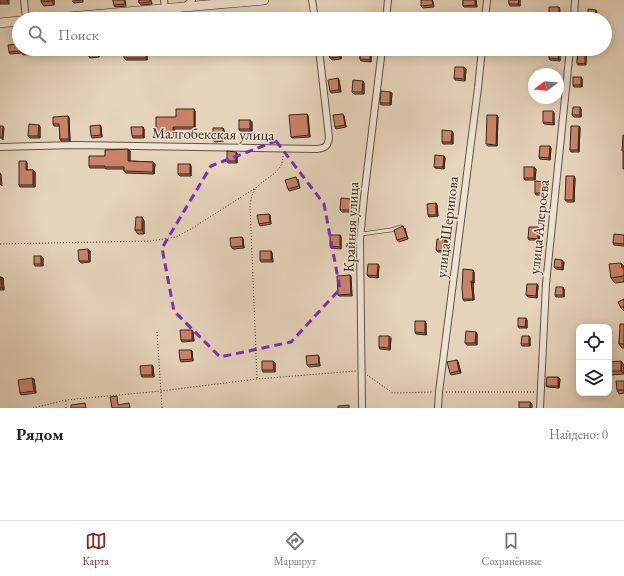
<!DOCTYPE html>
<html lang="ru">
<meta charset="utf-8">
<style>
body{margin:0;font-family:"EB Garamond",serif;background:#f6f6f6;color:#222}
.controls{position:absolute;right:12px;bottom:12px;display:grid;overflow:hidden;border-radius:8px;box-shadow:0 2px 10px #0003}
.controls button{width:36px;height:36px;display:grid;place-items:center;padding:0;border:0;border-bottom:1px solid #e0e0e0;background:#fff;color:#222;font:20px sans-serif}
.compass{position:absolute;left:528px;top:68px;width:36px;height:36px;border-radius:50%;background:#fff;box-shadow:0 2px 10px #0003;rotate:254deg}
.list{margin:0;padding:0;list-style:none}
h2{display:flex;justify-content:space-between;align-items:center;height:52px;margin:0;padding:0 16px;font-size:17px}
h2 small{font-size:13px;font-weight:400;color:#767676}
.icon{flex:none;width:22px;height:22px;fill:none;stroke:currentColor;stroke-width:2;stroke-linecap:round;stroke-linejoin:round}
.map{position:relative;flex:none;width:624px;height:408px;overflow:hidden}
.search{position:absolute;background:#fff;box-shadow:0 2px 10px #0003;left:12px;right:12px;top:12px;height:44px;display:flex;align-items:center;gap:10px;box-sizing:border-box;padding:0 14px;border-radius:22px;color:#767676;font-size:15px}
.sheet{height:112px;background:#fff}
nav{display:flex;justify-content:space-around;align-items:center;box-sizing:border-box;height:56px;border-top:1px solid #e0e0e0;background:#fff;font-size:11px;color:#767676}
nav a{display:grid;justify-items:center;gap:2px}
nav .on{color:#8f2418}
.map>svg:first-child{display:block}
</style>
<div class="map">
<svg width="624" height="408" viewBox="0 0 624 408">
<rect width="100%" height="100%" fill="#e5d3ba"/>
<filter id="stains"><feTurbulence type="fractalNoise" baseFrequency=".005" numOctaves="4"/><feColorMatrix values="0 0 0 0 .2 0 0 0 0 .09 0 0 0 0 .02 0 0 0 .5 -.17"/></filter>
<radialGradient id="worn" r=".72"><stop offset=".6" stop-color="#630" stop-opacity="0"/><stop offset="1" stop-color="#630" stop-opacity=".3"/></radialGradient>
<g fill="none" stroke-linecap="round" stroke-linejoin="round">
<g stroke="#625244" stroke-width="4.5">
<polyline id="lane" points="361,234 391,230 401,227"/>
</g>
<g stroke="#625244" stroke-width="8">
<g id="street">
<polyline points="24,0 26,19"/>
<polyline points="164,0 165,8"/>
<polyline points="312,0 315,19"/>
<polyline points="186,6 192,0"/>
<polyline points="386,19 388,0"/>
<polyline points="485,19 487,0"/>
<polyline points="574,19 575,0"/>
<path d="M0 147 76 145 317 149C326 148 328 146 329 137L319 49"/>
<polyline points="362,408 360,240 364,197 382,49"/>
<polyline points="438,408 439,392 478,88 482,49"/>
<polyline points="540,408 546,284 570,49"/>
</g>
</g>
<g stroke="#36271d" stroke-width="10">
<g id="secondary">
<polyline points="46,19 264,0"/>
<polyline points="0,23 19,21"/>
</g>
</g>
<g stroke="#36271d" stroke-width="1" stroke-dasharray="1 2" stroke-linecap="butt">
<polyline points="0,244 151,241 176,237 191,229 257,187"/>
<polyline points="157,332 162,408"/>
<polyline points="367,375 393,393 432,392"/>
<path d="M257 378 250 205C251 199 252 192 257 187 267 176 284 173 283 154"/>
<polyline points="446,392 534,392"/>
<polyline points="66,401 66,408"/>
<polyline points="33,408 66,400 161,391 257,379 356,371"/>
</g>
<use href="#lane" stroke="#eee2d2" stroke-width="3"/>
<use href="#street" stroke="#eee2d2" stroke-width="6"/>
<use href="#secondary" stroke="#eee2d2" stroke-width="9"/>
</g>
<g fill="#ae7059" stroke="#36271d">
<rect x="0" y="0" width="9" height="4"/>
<polygon points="54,0 54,5 44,6 41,2"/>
<polygon points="83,0 83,2 74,3 72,1"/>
<polygon points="113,0 125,0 126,6 115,7 114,5"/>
<polygon points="139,0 151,0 152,4 141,5 139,3"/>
<polygon points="426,0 432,0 433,1 434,7 423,8 421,6"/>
<polygon points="463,0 476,0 477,7 464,7 463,6"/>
<polygon points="509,0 520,0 520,6 510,6 509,4"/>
<polygon points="19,49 51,49 35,51 35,54 23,55 22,53 10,54 9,52"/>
<polygon points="75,49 76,54 70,55 68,53"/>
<polygon points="99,49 99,57 90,58 86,52"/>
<polygon points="184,49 185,55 172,55 171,53"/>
<polygon points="233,49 233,51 227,52 226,50"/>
<polygon points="329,49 341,49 341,59 332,60 330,58"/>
<polygon points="360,49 371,49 371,62 361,61 360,59"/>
<polygon points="393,49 404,49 404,54 394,53 393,51"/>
<polygon points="560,49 560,61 550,60 549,58"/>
<polygon points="578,49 586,65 578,65 577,63"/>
<polygon points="132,52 146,52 147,54 147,60 126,60 124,58"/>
<polygon points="466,69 465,81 455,80 454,78"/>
<polygon points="581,77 582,79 582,87 574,87 573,85"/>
<polygon points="338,78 339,80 341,92 331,93 330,91"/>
<polygon points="363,81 364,83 364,94 354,94 352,92"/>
<polygon points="390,92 392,93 391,105 381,105 380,103"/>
<polygon points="581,109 581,117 574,117 572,115"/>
<polygon points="195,111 195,129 174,129 174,137 157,137 156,135 176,117"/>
<polygon points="553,111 554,113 554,125 544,124 543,122"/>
<polygon points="307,114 308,116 310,137 292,138 291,137"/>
<polygon points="68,116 69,118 70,141 61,141 60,139 60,126 54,126 53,124"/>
<polygon points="344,116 346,127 336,129 335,127"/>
<polygon points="498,117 497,146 488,146 486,144"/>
<polygon points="250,120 252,122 252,131 240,131 239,129"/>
<polygon points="39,125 40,127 40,138 30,138 28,136"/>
<polygon points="100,125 101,127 102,137 92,138 91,136"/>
<polygon points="579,126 580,128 579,152 571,152 570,150"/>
<polygon points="143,127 144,129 144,138 133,138 132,136"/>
<polygon points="223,128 224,130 224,141 215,142 213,140"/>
<polygon points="452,131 453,133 453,144 443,144 442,142"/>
<polygon points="551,148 550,160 540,159 539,157"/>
<polygon points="130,151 130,161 153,162 155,164 154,174 126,173 124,171 124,169 106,169 105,168 90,168 89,166 105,156"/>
<polygon points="237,153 237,163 228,163 227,161"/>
<polygon points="445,158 444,169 435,168 434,167"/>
<polygon points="26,161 27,163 27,170 33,170 35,172 35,187 20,187 19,185"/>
<polygon points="191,166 191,176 180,176 178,174"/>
<polygon points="534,167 536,169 535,180 525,180 524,178"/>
<polygon points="575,178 574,202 567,202 565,200"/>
<polygon points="298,179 300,188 289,191 288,189"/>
<polygon points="547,184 546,195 536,195 535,193"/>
<polygon points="352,201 351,212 342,212 340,210"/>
<polygon points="437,205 438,216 429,217 428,215"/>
<polygon points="270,215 271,224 260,226 259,224"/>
<polygon points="142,217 144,221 144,234 138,234 135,230"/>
<polygon points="538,227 540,229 539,240 529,240 528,238"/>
<polygon points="405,228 408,239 399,242 397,240"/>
<polygon points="340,235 341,237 341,249 331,248 330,246"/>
<polygon points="624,235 624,246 614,245 613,243"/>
<polygon points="242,237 243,239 244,248 233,249 231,247"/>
<polygon points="445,239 447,241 446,252 438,252 436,250"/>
<polygon points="90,251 90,262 81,263 79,261"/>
<polygon points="271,251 272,253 273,262 261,262 260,260"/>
<polygon points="41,256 43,258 43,266 35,266 34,264"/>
<polygon points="564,262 563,270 556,269 554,267"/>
<polygon points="621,263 624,267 624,282 615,283 611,278"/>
<polygon points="379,266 378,278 369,277 367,275"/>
<polygon points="474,272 474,283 473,283 474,300 464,301 463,299"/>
<polygon points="350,275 351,277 352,296 339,296 338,295"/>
<polygon points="0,277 3,278 4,290 0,290"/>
<polygon points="537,284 538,286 537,298 528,297 526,295"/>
<polygon points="564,289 564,297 556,297 555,295"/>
<polygon points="624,299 624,311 621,308"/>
<polygon points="527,320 527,328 519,328 518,326"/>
<polygon points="426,323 426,335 416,334 415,332"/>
<polygon points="624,324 624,348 622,348 619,344 620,331 620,330"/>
<polygon points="192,330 193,332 194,341 182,342 181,340"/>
<polygon points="477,334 477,345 467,345 465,343"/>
<polygon points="391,338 390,350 380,349 379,347"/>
<polygon points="530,338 530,346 522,346 521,344"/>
<polygon points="192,351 193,361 181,362 180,360"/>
<polygon points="319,357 320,366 309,367 307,365"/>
<polygon points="273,361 275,363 275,372 263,372 262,370"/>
<polygon points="458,362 461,373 451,375 450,373"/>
<polygon points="152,365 153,367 154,377 142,377 141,375"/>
<polygon points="624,365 624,374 611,375 609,372 609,371"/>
<polygon points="34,379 36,393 21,395 20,393"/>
<polygon points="560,379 559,388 548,387 546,386"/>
<polygon points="624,381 624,393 619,394 617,390"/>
</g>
<g fill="#8d5b49" stroke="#36271d">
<polygon points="52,0 54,0 54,5 52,1"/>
<polygon points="475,0 476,0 477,7 475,5"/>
<polygon points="519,0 520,0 520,6 518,4"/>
<polygon points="559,7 560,9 560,19 559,19"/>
<polygon points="596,10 597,12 596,19 595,19"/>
<polygon points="95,49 99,49 99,57 95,51"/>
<polygon points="339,49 341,49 341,59 340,57"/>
<polygon points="370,49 371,50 371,62 370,60"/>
<polygon points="559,49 560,49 560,61 558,59"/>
<polygon points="585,49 587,49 586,65 585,64"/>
<polygon points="146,52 147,54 147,60 146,58"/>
<polygon points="464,67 466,69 465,81 464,79"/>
<polygon points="581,77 582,79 582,87 581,85"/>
<polygon points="338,78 339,80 341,92 339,90"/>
<polygon points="363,81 364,83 364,94 362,92"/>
<polygon points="390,92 392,93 391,105 390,103"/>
<polygon points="580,107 581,109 581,117 580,115"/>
<polygon points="194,109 195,111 195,129 194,127"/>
<polygon points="553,111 554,113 554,125 553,123"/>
<polygon points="307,114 308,116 310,137 309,135"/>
<polygon points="343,114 344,116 346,127 345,125"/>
<polygon points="497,115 498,117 497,146 496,145"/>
<polygon points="68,116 69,118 70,141 69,139"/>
<polygon points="250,120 252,122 252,131 250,129"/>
<polygon points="39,125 40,127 40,138 38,136"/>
<polygon points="100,125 101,127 102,137 101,135"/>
<polygon points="3,126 4,128 3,140 2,138"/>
<polygon points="579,126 580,128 579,152 578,150"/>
<polygon points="143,127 144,129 144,138 143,136"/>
<polygon points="173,127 174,129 174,137 173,135"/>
<polygon points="223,128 224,130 224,141 223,139"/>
<polygon points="452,131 453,133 453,144 451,142"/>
<polygon points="550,146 551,148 550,160 549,158"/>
<polygon points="128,149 130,151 130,163 128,161"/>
<polygon points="236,152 237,153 237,163 236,161"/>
<polygon points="444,156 445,158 444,169 443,167"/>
<polygon points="26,161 27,163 27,172 26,170"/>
<polygon points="153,162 155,164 154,174 153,172"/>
<polygon points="190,164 191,166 191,176 190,174"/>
<polygon points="534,167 536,169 535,180 534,178"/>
<polygon points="33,170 35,172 35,187 33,185"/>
<polygon points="0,173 1,174 2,186 0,184"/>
<polygon points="574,176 575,178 574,202 573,200"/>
<polygon points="545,182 547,184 546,195 545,193"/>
<polygon points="351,199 352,201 351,212 350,210"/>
<polygon points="436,203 437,205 438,216 436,215"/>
<polygon points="269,214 270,215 271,224 270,222"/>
<polygon points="142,217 144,221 144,234 142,230"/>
<polygon points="538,227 540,229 539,240 538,239"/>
<polygon points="340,235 341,237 341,249 340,247"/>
<polygon points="242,237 243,239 244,248 243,246"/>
<polygon points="445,239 447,241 446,252 445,251"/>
<polygon points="88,249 90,251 90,262 89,261"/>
<polygon points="271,251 272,253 273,262 271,260"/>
<polygon points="41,256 43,258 43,266 41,264"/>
<polygon points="562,260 564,262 563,270 562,268"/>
<polygon points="621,263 624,267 624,271 622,268"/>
<polygon points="378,264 379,266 378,278 377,276"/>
<polygon points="473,270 474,272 474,283 473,281"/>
<polygon points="350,275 351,277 352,296 351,294"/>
<polygon points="1,277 3,278 4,290 2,288"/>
<polygon points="471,281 473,283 474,300 473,299"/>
<polygon points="537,284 538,286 537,298 536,296"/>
<polygon points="563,287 564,289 564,297 563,295"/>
<polygon points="526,318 527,320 527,328 525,327"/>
<polygon points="425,321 426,323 426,335 425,333"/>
<polygon points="192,330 193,332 194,341 192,340"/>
<polygon points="476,332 477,334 477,345 475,343"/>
<polygon points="389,336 391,338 390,350 389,348"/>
<polygon points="529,336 530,338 530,346 529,344"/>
<polygon points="191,350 192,351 193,361 192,359"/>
<polygon points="318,355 319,357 320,366 319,364"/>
<polygon points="457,360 458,362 461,373 459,371"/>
<polygon points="273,361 275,363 275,372 274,370"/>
<polygon points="621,361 624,365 624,374 621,371"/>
<polygon points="152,365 153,367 154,377 152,375"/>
<polygon points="558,377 560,379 559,388 558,386"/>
<polygon points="32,378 34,379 36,393 34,391"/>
<polygon points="530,402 532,404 532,408 530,408"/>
</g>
<g fill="#ca8268" stroke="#36271d">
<polygon points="0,0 7,0 8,2 0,2"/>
<polygon points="41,0 52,0 52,1 41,2"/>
<polygon points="113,0 124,0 125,4 114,5"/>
<polygon points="139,0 150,0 150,2 139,3"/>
<polygon points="421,0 432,0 433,5 421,6"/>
<polygon points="463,0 475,0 475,5 463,6"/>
<polygon points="509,0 519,0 518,4 509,4"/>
<polygon points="549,7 559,7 559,19 552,19 552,18 549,18"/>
<polygon points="588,9 596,10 595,19 588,19"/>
<polygon points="330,15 331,19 321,19 321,16"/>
<polygon points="298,16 298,19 291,19 291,17"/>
<polygon points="262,17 263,19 246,19"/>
<polygon points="19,44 19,49 33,49 34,53 22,53 22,51 9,52 8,45"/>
<polygon points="68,49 74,49 74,52 68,53"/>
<polygon points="86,49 95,49 95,51 86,52"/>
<polygon points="124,49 130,49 130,52 146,52 146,58 124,58"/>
<polygon points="170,49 183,49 183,53 171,53"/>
<polygon points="329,49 339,49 340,57 330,58"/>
<polygon points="360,49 370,49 370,60 360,59"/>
<polygon points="393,49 403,49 402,52 393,51"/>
<polygon points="549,49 559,49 558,59 549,58"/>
<polygon points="578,49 585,49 585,64 577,63"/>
<polygon points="455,67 464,67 464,79 454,78"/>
<rect x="573" y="77" width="8" height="8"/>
<polygon points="338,78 339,90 330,91 328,80"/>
<polygon points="353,80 363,81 362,92 352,92"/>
<polygon points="381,91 390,92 390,103 380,103"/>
<polygon points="573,107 580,107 580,115 572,115"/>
<polygon points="176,109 194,109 194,127 173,127 173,135 156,135 156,117 176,117"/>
<polygon points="543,111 553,111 553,123 543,122"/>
<polygon points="307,114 309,135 291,137 289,115"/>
<polygon points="343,114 345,125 335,127 333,115"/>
<polygon points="487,115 497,115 496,145 486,144"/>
<polygon points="68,116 69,139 60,139 59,124 53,124 53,117"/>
<rect x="239" y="120" width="11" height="9"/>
<polygon points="29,124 39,125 38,136 28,136"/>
<polygon points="100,125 101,135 91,136 90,126"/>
<polygon points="0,126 3,126 2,138 0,138"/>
<polygon points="571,126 579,126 578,150 570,150"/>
<polygon points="131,127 143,127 143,136 132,136"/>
<polygon points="213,128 223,128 223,139 213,140"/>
<polygon points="442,130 452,131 451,142 442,142"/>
<polygon points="623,135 624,135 624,169 623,169 623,151 622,151"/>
<polygon points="540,146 550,146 549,158 539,157"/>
<polygon points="128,149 128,161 153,162 153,172 124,171 124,167 105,167 105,166 89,166 89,156 105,156 105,150"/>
<polygon points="227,151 236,152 236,161 227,161"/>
<polygon points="435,155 444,156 443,167 434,167"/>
<polygon points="19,161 26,161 26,170 33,170 33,185 19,185"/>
<rect x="178" y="164" width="12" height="10"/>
<rect x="524" y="167" width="10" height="11"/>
<polygon points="566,176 574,176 573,200 565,200"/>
<polygon points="296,177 299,186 288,189 285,180"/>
<polygon points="535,181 545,182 545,193 535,193"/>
<polygon points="341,198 351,199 350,210 340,210"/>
<polygon points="436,203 436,215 428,215 427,204"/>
<polygon points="269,214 270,222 259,224 257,215"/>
<polygon points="136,217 142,217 142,230 135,230"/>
<polygon points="403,226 407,237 397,240 394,230"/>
<polygon points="529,227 538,227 538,239 528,238"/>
<polygon points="614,234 624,235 624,244 613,243"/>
<polygon points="330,235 340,235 340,247 330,246"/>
<polygon points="242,237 243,246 231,247 230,238"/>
<polygon points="437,239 445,239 445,251 436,250"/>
<polygon points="88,249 89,261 79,261 78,250"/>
<rect x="260" y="251" width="11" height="9"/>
<rect x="34" y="256" width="7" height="8"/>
<polygon points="555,259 562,260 562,268 554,267"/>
<polygon points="621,263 622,268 624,268 624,276 611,278 609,264"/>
<polygon points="368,264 378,264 377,276 367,275"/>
<polygon points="463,269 473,270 473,281 471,281 473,299 463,299 462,288"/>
<polygon points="350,275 351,294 338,295 337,276"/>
<polygon points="0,277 1,277 2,288 0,288"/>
<polygon points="527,284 537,284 536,296 526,295"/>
<polygon points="556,287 563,287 563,295 555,295"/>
<polygon points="624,299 624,306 621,308 618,302"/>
<polygon points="518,318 526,318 525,327 518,326"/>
<polygon points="415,321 425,321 425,333 415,332"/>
<polygon points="620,324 624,324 624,344 619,344"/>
<polygon points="180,330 192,330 192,340 181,340"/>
<polygon points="466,331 476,332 475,343 465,343"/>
<polygon points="379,336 389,336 389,348 379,347"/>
<polygon points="522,336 529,336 529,344 521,344"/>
<polygon points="179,350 191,350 192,359 180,360"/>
<polygon points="318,355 319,364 307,365 306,356"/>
<polygon points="457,360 459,371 450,373 447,362"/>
<polygon points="262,361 273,361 274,370 262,370"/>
<polygon points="621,361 621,371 609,371 609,362"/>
<polygon points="152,365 152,375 141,375 140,366"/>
<polygon points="547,377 558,377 558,386 546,386"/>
<polygon points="32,378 34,391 20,393 18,380"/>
<polygon points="616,381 624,381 624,390 617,390"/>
<polygon points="117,396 118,405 129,403 130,408 112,408 110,397"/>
<rect x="519" y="402" width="11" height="6"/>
<polygon points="85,403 86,408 71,408 71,405"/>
<polygon points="349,405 349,408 338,408 338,406"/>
</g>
<path fill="none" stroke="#7b2cbf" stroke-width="3" stroke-dasharray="8 5" stroke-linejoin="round" d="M276 141 324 204 340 289 291 342 220 357 174 311 162 248 211 166Z"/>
<g text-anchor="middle" stroke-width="3" stroke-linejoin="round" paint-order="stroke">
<g font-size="15" fill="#36271d" stroke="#eee2d2">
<text transform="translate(213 134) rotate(1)" y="5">Малгобекская улица</text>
<text transform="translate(351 227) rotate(-87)" y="5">Крайняя улица</text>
<text transform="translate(447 227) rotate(-83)" y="5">улица Шерипова</text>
<text transform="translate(539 227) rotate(-84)" y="5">улица Алероева</text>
</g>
</g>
<rect width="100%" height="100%" filter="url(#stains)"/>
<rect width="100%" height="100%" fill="url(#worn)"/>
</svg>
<div class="controls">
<button><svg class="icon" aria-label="locate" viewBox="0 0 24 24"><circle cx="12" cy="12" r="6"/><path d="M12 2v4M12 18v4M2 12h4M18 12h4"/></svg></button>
<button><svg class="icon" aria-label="layers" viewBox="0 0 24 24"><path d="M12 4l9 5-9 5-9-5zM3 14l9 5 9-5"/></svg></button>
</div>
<svg class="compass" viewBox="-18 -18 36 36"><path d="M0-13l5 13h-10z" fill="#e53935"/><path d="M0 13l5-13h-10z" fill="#767676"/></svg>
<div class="search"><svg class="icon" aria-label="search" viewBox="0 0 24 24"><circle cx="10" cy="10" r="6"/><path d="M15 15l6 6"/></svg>Поиск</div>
</div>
<section class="sheet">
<h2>Рядом<small>Найдено: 0</small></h2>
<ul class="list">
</ul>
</section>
<nav>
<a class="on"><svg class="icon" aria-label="map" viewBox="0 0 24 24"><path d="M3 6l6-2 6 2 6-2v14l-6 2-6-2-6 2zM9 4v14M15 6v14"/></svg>Карта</a>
<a><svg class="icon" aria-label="directions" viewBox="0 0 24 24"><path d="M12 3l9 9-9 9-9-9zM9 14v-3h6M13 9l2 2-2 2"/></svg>Маршрут</a>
<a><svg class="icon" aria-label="saved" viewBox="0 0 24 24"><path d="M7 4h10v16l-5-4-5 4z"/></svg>Сохранённые</a>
</nav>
